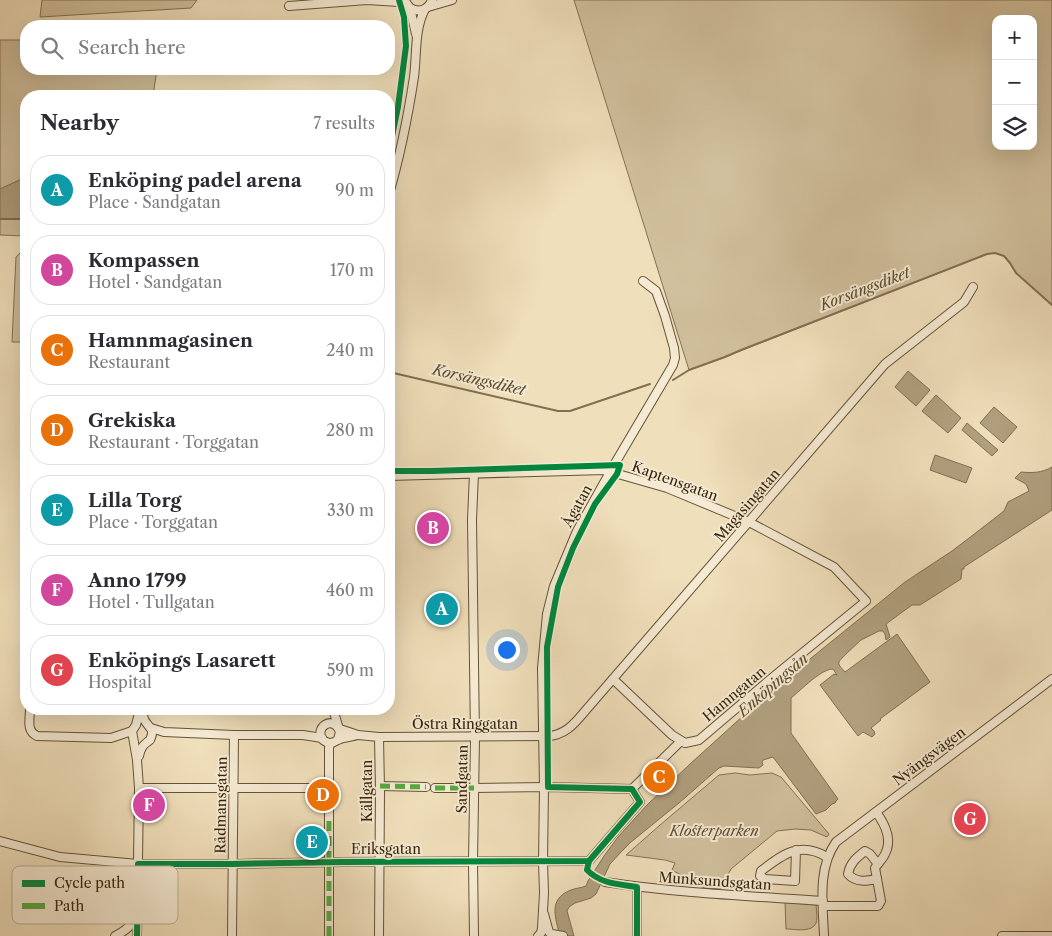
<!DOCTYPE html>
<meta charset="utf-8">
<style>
body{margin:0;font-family:"Libre Caslon Text",serif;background:#f2f2f3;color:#2b2b33}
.controls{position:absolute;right:15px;top:15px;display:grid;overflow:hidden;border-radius:10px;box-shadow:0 5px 20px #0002}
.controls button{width:45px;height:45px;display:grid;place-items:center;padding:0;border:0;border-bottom:1px solid #e1e1e2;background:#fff;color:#2b2b33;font:25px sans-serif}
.you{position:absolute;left:506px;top:649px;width:18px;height:18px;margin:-12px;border:4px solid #fff;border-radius:50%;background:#1a73e8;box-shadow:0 0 0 8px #1a73e833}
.badge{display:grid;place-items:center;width:32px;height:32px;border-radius:50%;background:#0f766e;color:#fff;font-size:16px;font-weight:700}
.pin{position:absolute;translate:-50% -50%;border:2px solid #fff;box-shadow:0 1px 5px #0006}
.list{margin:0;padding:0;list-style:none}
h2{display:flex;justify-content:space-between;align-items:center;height:65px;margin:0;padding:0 20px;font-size:21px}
h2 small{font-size:16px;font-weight:400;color:#7c7c81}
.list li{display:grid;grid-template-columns:32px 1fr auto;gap:15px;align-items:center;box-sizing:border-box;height:70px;margin:0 10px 10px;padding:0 10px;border:1px solid #e1e1e2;border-radius:20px}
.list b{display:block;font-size:19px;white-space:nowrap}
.list p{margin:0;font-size:16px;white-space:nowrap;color:#7c7c81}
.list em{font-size:16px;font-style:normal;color:#7c7c81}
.icon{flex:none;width:28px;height:28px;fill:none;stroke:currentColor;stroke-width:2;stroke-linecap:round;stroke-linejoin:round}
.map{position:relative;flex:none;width:1052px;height:936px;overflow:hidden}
.search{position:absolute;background:#fff;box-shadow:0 5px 20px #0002;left:20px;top:20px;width:375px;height:55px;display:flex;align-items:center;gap:12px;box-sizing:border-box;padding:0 18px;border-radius:20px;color:#7c7c81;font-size:19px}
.panel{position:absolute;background:#fff;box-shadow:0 5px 20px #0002;left:20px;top:90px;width:375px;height:625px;border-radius:20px}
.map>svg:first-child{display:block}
</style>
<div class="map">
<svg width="1052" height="936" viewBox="0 0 1052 936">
<rect width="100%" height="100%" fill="#f0dfbb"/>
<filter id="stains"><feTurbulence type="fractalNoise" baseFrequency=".004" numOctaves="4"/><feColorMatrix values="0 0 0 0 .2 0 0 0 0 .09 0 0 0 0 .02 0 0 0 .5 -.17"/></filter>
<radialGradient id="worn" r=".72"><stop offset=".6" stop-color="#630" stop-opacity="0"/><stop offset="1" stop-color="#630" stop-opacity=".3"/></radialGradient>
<g fill="#d1c09d" stroke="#847354" fill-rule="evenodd">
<polygon points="42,0 197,0 191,8 40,17"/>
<path d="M574 0H1052V305L1016 273 1010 263 1004 256 995 253 987 254 725 357 689 370ZM996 19H1033V146H996Z"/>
<polygon points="0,40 26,40 26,69 157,69 153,96 26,96 26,236 0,235"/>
<polygon points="21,252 26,252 26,342 12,342 16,257"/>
<polygon points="735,773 750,775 772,773 781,777 829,834 827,837 811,830 795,829 777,831 731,869 720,889 704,888 672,870 675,863 665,860 626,855 660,825 719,775"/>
<path d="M785 902 816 903C816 909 818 917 816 923 812 933 794 929 786 929Z"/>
</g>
<g fill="#b1a07f" stroke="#806f51">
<polygon points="26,177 26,219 0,219 0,189"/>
<polygon points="908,371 930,390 916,406 895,387"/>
<polygon points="936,395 961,418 948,433 922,411"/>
<polygon points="994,407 1017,427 1003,443 980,423"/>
<polygon points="967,423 998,450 992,456 962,430"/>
<polygon points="935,455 972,468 966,483 930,470"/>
<path d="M1052 467V510L967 565 964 567V569H962L961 579 920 605H912L886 624 890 637 886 640 885 634 883 631H879C873 634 867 637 861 640 859 642 839 660 839 662 838 666 843 669 845 672L897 634 930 682 880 719 881 720 871 728 874 731 875 734 872 737 863 732 858 736 820 685 834 674 837 675 833 669C821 669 801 690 791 698V733L838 799 836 801 835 803 832 804 826 810 816 814 773 757 763 760 762 762 763 765 759 768 724 766 719 768 679 803 631 842 623 850 610 864 596 894 591 898 575 903 569 907 567 911 574 936H560C556 919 547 899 571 890 576 888 581 888 586 886L588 881 604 856 618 837 647 805 690 764 754 706 789 676 905 582 952 551 973 535 1004 511 1008 502 1029 491 1026 484 1015 478 1021 472C1032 473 1042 473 1052 467Z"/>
</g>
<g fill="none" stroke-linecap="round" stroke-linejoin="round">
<g stroke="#806f51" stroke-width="2">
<polyline points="0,219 26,219"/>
<polyline points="389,243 391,236 389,230"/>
<polyline points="389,372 558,411 570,411 650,384"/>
<polyline points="673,380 689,370 725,357 741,350 987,254 995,253 1004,256 1010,263 1016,273 1052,305"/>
</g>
<g stroke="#655437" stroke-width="10">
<g id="minor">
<polyline points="405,1 410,8 416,34"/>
<polyline points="289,6 367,0 399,2 407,5"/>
<polyline points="428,7 452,0"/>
<path d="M410 8C420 13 428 10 432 0"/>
<path d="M389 194C400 156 408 116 414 77 417 55 414 30 425 9"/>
<polyline points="474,473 472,520 475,737 473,862 474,936"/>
<polyline points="389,476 604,470 667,488 749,522 834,567 866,601 773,677 699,740 685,743 672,735 613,679"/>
<path d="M30 709C30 719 26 731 37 736L111 738 132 731"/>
<polyline points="333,709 338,726"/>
<polyline points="151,728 164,732 234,735 303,735 322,738"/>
<path d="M340 729 358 735 379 737 547 736C565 736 575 723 586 710L885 364 964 302 973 287"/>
<path d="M338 739 340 732C333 713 313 729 323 740 324 741 328 743 330 743 334 743 335 741 338 740 343 737 351 737 358 735"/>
<path d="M139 756C141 747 143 745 150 740 155 729 150 729 145 721 143 717 142 713 141 709"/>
<polyline points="380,786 426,787"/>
<polyline points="139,788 329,788"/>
<polyline points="632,789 681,741"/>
<polyline points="0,841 60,857 138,864 232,864 342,862 589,861 640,802 632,789 548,787 474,788 435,788"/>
<path d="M796 850 795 881 765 879 760 876 761 871C783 854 800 841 827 857"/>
<path d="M877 879C867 881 856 883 848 874 850 863 856 858 865 851L870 854 878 864"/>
<path d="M605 882C677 893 750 896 823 901"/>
<path d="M823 906H878L881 901 875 868C878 863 883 859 885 854 893 839 885 824 876 812"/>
<polyline points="544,914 549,932"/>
<polyline points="552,934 563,936"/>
<path d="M115 936C125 931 132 926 136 915"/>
<polyline points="137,936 139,788 137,760 132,731 136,725 140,709"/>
<polyline points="232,936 234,735"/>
<polyline points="329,936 329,748 330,743"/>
<polyline points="379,936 380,789 379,737"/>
<polyline points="538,936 541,933 542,928 544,893 543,862 544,787 542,668 547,614 554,586 577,531 614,465 673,365 675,358 674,348 665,316 656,291 643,281"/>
<polyline points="637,936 637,887"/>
<path d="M824 936C823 905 817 869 836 842L1052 679"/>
<polyline points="1002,936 1052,936"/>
</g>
</g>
<use href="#minor" stroke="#f5ead3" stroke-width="8"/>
<g stroke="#55aa41" stroke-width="5" stroke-dasharray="10 5" stroke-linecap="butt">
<polyline points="380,786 426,787"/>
<polyline points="435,788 474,788"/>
<polyline points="329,936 329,817"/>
</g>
<g stroke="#f5ead3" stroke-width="9">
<g id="cycleway">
<polyline points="389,151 398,107 406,46 404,17 399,0"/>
<path d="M589 861 587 870C601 884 618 884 637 887V936"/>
<polyline points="137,936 138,864 232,864 342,862 589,861 640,802 632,789 548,787 547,647 558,587 573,548 595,504 617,474 620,465 432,471 389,471"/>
</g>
</g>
<use href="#cycleway" stroke="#00873e" stroke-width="6"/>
</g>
<g text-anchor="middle" stroke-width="4" stroke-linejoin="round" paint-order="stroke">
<g font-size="14" fill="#37260b" stroke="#f5ead3">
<text transform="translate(675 481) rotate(20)" y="5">Kaptensgatan</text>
<text transform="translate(747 505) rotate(-49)" y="5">Magasingatan</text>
<text transform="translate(577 506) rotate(-61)" y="5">Ågatan</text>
<text transform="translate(734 694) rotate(-40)" y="5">Hamngatan</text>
<text x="465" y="729">Östra Ringgatan</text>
<text transform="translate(929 756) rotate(-37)" y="5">Nyängsvägen</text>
<text transform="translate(462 779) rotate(-89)" y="5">Sandgatan</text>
<text transform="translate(367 791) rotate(-90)" y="5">Källgatan</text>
<text transform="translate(221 805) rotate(-89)" y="5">Rådmansgatan</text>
<text x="386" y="854">Eriksgatan</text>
<text transform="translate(715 881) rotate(4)" y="5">Munksundsgatan</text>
</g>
<g font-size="14" font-style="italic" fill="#5e4c30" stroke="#f5ead3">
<text x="714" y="836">Klosterparken</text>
</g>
<g font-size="15" font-style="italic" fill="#5c4b2e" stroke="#f5ead3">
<text transform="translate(865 289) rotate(-21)" y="5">Korsängsdiket</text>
<text transform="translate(479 380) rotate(13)" y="5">Korsängsdiket</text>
<text transform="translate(773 685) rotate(-41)" y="5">Enköpingsån</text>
</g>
</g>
<rect x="12" y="866" width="166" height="58" rx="8" fill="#f5ead3" stroke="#bcaf97" stroke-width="1"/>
<rect x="22" y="880" width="23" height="7" fill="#00873e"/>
<rect x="22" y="903" width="23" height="6" fill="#55aa41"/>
<g font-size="14" fill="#37260b">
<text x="54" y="888">Cycle path</text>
<text x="54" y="911">Path</text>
</g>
<rect width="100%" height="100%" filter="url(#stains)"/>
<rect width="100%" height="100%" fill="url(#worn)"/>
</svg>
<div class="controls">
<button>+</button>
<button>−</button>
<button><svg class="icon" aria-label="layers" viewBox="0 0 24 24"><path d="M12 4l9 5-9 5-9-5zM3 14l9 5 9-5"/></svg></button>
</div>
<div class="you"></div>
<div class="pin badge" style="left:442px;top:609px;background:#0f9aa8">A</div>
<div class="pin badge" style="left:433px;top:528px;background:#d1479c">B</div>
<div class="pin badge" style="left:659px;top:777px;background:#e8710a">C</div>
<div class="pin badge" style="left:323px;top:795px;background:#e8710a">D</div>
<div class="pin badge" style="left:312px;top:842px;background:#0f9aa8">E</div>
<div class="pin badge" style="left:149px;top:805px;background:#d1479c">F</div>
<div class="pin badge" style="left:970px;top:819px;background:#e0444e">G</div>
<div class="search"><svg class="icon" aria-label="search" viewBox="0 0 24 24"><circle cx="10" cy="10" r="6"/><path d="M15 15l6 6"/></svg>Search here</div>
<section class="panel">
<h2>Nearby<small>7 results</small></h2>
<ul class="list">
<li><span class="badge" style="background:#0f9aa8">A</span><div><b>Enköping padel arena</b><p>Place · Sandgatan</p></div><em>90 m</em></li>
<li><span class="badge" style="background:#d1479c">B</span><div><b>Kompassen</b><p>Hotel · Sandgatan</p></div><em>170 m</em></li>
<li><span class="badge" style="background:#e8710a">C</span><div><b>Hamnmagasinen</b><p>Restaurant</p></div><em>240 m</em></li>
<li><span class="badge" style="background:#e8710a">D</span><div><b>Grekiska</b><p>Restaurant · Torggatan</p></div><em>280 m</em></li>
<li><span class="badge" style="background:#0f9aa8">E</span><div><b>Lilla Torg</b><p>Place · Torggatan</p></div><em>330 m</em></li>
<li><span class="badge" style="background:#d1479c">F</span><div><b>Anno 1799</b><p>Hotel · Tullgatan</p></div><em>460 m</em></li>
<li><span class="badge" style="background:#e0444e">G</span><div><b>Enköpings Lasarett</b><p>Hospital</p></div><em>590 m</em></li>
</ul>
</section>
</div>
